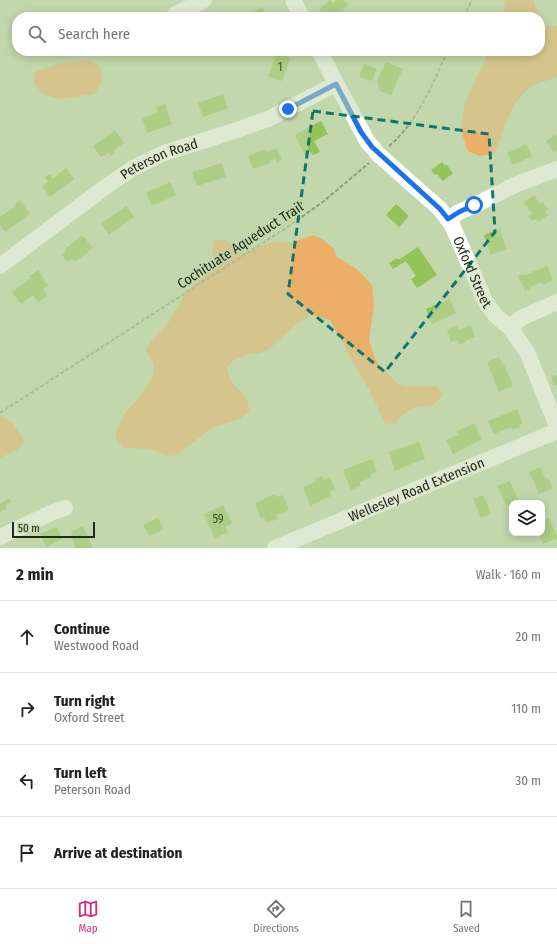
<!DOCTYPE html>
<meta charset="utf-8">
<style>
body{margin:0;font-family:"Fira Sans Condensed",sans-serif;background:#f6f6f6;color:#222}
.controls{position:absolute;right:12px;bottom:12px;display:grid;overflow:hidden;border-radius:8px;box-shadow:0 2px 10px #0003}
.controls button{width:36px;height:36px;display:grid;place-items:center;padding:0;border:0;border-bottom:1px solid #e0e0e0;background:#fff;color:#222;font:20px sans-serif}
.scale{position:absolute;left:12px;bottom:10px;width:83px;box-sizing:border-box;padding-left:4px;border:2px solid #222a1a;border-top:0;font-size:11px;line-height:14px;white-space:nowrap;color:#222a1a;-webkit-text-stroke:3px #c2d7ac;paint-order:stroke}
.stop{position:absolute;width:12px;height:12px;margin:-9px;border:3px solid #1a73e8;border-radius:50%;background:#fff}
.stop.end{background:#1a73e8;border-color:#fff;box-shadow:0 1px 4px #0008}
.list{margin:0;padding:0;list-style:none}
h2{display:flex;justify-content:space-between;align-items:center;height:52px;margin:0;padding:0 16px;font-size:17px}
h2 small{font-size:13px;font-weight:400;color:#767676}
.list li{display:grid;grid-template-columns:26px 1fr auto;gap:12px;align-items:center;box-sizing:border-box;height:72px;padding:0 16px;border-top:1px solid #e0e0e0}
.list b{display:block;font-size:15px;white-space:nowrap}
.list p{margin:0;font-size:13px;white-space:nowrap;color:#767676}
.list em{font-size:13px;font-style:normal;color:#767676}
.icon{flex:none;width:22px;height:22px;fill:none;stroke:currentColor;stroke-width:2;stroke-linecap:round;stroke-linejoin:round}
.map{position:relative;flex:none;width:557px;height:548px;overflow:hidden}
.search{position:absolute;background:#fff;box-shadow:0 2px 10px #0003;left:12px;right:12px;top:12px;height:44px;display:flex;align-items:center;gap:10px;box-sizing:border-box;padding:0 14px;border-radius:16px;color:#767676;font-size:15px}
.sheet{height:340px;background:#fff}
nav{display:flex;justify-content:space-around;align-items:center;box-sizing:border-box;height:56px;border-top:1px solid #e0e0e0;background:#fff;font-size:11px;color:#767676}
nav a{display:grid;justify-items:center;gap:2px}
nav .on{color:#db2777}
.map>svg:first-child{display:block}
</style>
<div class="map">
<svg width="557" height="548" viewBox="0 0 557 548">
<rect width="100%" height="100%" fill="#c2d7ac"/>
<g fill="#ecaf68">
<polygon points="505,0 534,0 538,17 503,17"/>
<path d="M540 21 546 25 557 26V77L531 86 514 104 506 123 495 154 480 156 468 151C464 141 460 129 462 118 465 94 480 73 489 51H540Z"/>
<path d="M87 60 98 64C105 77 102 83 94 94L60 99 43 94 34 84 35 72 62 63Z"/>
<path d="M313 235 322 239 333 248 337 257 346 262 358 270 372 285 374 305 369 341 377 363 399 385 408 387 437 386 443 395 433 405 413 408 401 416 395 423 385 424C380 414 376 403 371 393 357 369 343 345 330 320L312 315 298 323 268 350 260 353 246 355 234 360 227 367C228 389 251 391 249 412L240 419 212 428 177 455 170 456 150 449 124 448 117 442 115 433 124 414 141 395 154 374 153 364 146 349 151 341 168 323 188 290 210 270 216 262 212 252 213 241 224 239 237 249 246 253 260 246 274 242 289 243Z"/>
<polygon points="0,416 12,422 25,442 17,450 0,458"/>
</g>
<g fill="#94c357">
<polygon points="330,0 333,3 337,0 344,0 348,5 343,9 344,10 335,17 325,17 319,9"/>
<polygon points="262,7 264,11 261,13 263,17 246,17 245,16"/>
<polygon points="277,52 291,58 282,81 268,76"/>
<polygon points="386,62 403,69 391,95 380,91 377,81"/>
<polygon points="364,64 377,69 372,81 359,77"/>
<polygon points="223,94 228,108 203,117 198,103"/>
<polygon points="165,104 172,124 147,133 142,118 158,112 156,107"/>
<polygon points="321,121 328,134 314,141 320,152 313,155 310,152 305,155 295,135"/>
<polygon points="115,130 124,143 114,150 115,153 113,155 110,155 108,153 101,157 93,146"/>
<polygon points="557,134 557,151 554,153 546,141"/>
<polygon points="526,144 532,156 513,165 507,153"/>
<polygon points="277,148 282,160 277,163 275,159 269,161 270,163 253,169 248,156 265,149 266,152"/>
<polygon points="442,162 445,166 446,164 453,173 443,181 437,174 435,175 431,170"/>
<polygon points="222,163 226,177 197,186 192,172"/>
<polygon points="66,168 74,179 50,197 42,186 48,182 45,177 50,174 53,178"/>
<polygon points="170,182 176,195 152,206 146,193"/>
<polygon points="534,195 540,204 543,202 548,209 545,211 548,215 538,222 536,219 532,221 528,216 532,214 524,202"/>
<polygon points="20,200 30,214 5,232 0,225 0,217 16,206 15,204"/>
<polygon points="396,204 409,216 399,227 386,215"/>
<polygon points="126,206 134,217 109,235 101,224"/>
<polygon points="499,229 507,249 491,255 484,235"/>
<polygon points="82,235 93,248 75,262 72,259 67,262 62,255 66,252 64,250"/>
<polygon points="418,247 437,275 417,288 411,279 416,276 406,261 393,269 389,263 397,258 398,260"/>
<polygon points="547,266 553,280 543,285 542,282 530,287 530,289 525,291 518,276 524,274 525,275"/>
<polygon points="38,270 48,286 43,289 47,296 38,302 33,295 21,304 12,292 31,278 29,276"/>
<polygon points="450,299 456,313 432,324 426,309"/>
<polygon points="471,325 475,337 465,341 466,342 459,345 457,340 451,342 447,330 457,326 458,330"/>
<polygon points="499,357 502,365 504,364 513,386 499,392 487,362"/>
<polygon points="557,375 557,385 554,386 551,377"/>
<polygon points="517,409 523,423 519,425 520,427 512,430 511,427 494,434 488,421"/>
<polygon points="474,423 482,439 453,454 446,440 458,435 456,432"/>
<polygon points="419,442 425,459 403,467 404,468 395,471 389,452"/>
<polygon points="372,459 377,472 371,474 372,477 360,482 361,486 351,490 343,470"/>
<polygon points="540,467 546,479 548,478 553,488 539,494 529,472"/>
<polygon points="322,476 324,480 330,477 335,490 330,492 331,496 310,506 303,487 316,482 315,479"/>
<polygon points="510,481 519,502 512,503 512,505 507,507 497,486"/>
<polygon points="275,494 276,497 283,495 289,510 276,515 278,519 266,523 264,517 261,518 255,503"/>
<polygon points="483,495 491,513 481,518 473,499"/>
<polygon points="9,498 11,502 6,505 7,508 0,512 0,504"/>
<polygon points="223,505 232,523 225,527 228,532 215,538 204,514"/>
<polygon points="158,518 164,529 149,536 143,525"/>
<polygon points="549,518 557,536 557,539 543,544 539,533 542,533 542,522"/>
<polygon points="83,526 93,548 76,548 71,537 72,536 71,532"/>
<polygon points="57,527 62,539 46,547 40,534"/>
</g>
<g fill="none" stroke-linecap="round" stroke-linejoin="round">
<g stroke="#8e9e7c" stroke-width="2" stroke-dasharray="4 2" stroke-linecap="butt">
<polyline points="464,17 472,0"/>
<path d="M389 146C418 122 432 84 448 51"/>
<polyline points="0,413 289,226 324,201 369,163"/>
</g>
<g stroke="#fff" stroke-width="16">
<polyline points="293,0 302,17"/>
<polyline points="174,15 204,0"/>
<path id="s1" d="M319 51 367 141 379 155 440 209 452 225 486 303 497 317 510 328 527 352 557 426"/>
<polyline points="448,219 459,212 475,205 517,184 557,169"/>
<path id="s2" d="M0 266 104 188 133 168 164 153 228 133 268 119 336 84"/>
<polyline points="510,328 521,318 557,302"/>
<polyline points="0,537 51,513 65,508"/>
<path id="s3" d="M275 548 557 431"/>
</g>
</g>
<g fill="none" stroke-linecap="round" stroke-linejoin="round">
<polyline stroke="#1a73e8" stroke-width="5" points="288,109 336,84 361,132 372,147 440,209 448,219 459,212 474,205"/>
</g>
<path d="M0 0H557V548H0ZM313 111 489 134 495 232 385 372 288 294Z" fill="#c2d7ac" fill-opacity=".55" fill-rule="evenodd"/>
<path fill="none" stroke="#0f766e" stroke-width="3" stroke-dasharray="8 5" stroke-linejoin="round" d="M313 111 489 134 495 232 385 372 288 294Z"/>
<g text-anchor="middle" stroke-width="3" stroke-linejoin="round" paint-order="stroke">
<g font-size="12" fill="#3e5029">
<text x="280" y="71">1</text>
<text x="218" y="523">59</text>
</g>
<g font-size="14" fill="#222a1a" stroke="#c2d7ac">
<text dy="5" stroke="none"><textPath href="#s2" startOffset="193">Peterson Road</textPath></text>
<text transform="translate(240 245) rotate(-33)" y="5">Cochituate Aqueduct Trail</text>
<text dy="5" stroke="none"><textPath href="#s1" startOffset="273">Oxford Street</textPath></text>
<text dy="5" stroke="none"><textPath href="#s3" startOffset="153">Wellesley Road Extension</textPath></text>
</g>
</g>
</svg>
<div class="controls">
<button><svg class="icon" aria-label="layers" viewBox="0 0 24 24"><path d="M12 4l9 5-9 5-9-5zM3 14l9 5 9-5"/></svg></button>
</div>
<div class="scale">50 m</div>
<div class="stop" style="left:474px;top:205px"></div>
<div class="stop end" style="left:288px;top:109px"></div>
<div class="search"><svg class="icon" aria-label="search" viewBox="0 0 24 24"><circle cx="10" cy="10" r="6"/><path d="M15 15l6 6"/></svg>Search here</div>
</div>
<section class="sheet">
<h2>2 min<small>Walk · 160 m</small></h2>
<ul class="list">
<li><svg class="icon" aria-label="ahead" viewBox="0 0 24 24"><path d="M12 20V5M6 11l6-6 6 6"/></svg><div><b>Continue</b><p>Westwood Road</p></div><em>20 m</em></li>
<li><svg class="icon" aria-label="right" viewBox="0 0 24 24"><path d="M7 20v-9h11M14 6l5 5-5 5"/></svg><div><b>Turn right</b><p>Oxford Street</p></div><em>110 m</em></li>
<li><svg class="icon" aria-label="left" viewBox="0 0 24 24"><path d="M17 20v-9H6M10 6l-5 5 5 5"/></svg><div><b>Turn left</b><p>Peterson Road</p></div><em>30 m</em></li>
<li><svg class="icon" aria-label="arrive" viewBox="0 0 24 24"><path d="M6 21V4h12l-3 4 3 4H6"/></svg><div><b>Arrive at destination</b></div></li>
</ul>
</section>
<nav>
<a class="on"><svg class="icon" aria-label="map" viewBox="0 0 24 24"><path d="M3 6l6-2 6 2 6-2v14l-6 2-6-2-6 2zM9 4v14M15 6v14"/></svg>Map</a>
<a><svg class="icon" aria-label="directions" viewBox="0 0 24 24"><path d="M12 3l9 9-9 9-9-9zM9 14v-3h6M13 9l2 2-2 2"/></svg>Directions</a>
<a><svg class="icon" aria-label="saved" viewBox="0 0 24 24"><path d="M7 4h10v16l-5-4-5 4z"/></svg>Saved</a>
</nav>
